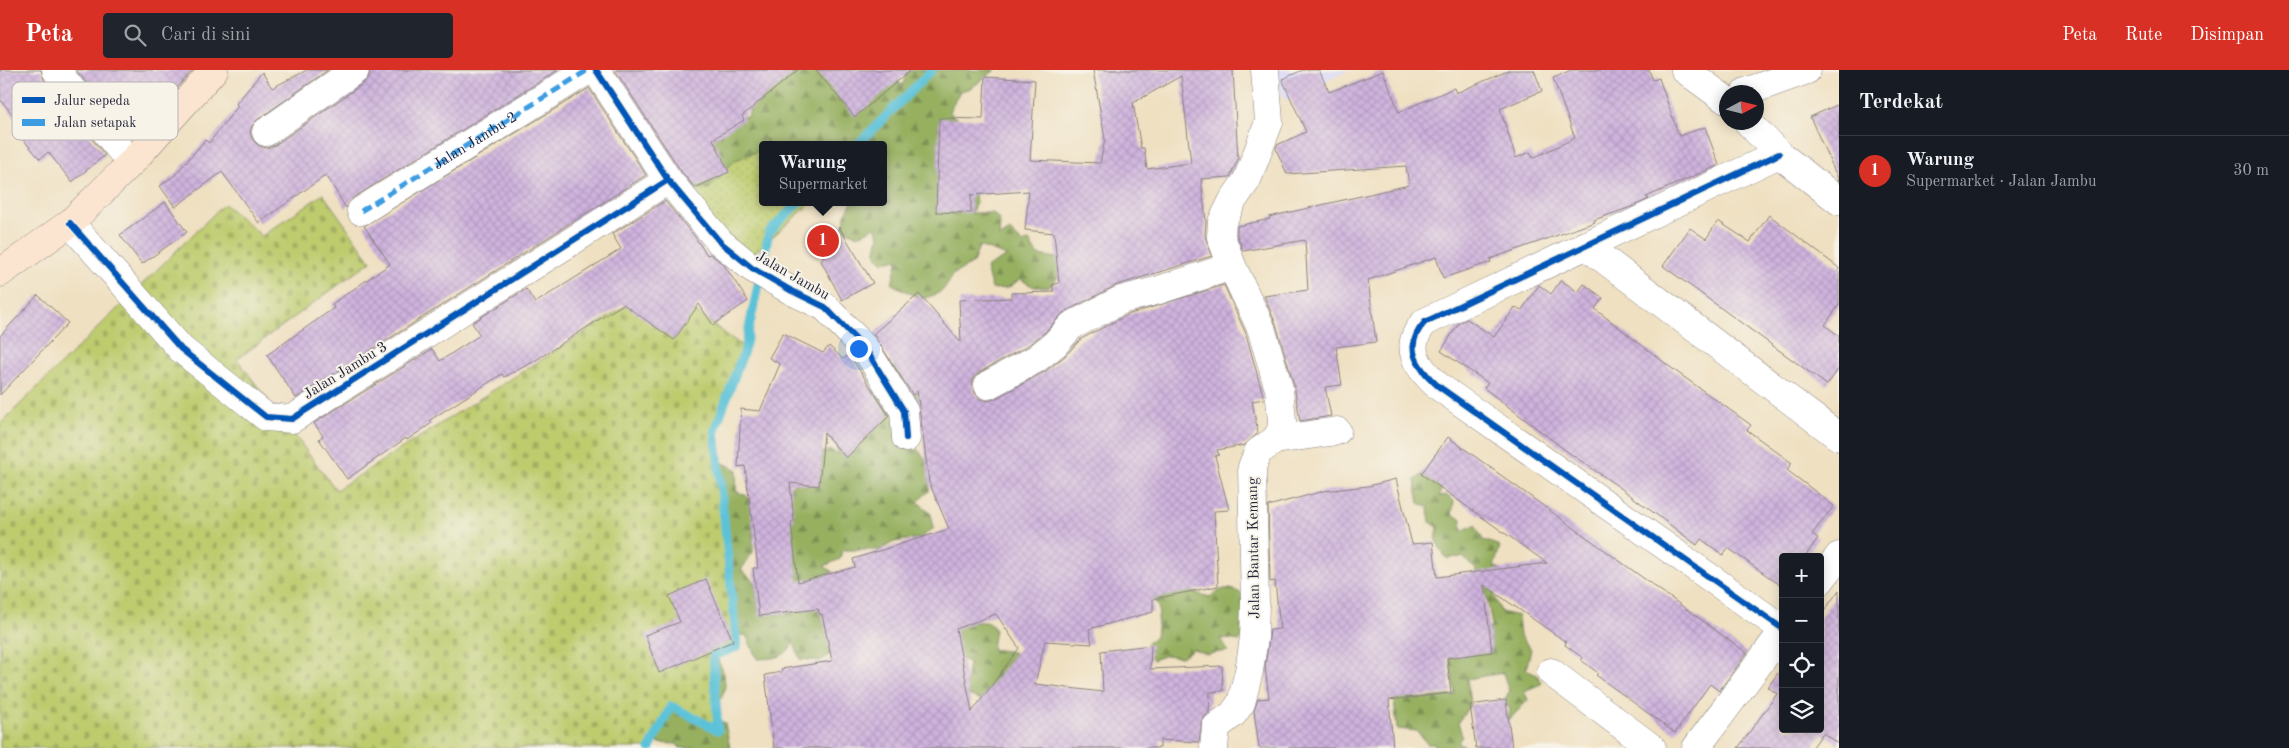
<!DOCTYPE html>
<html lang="id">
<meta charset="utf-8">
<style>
body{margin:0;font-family:"Old Standard TT",serif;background:#20242c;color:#f1f3f6}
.controls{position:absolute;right:15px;bottom:15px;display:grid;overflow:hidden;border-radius:5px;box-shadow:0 2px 12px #0003}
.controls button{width:45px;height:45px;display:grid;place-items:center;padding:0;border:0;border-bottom:1px solid #363941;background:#171b24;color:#f1f3f6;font:25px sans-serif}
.compass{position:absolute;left:1719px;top:15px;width:45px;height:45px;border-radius:50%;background:#171b24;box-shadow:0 2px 12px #0003;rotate:83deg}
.you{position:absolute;left:858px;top:278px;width:18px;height:18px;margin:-12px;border:4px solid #fff;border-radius:50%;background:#1a73e8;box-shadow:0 0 0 8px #1a73e833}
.badge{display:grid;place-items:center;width:32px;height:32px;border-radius:50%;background:#d93025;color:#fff;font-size:16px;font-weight:700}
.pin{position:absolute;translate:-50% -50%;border:2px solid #fff;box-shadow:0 1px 5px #0006}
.popup{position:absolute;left:759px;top:71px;width:128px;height:65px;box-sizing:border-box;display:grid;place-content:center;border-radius:5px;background:#171b24;filter:drop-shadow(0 1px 4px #0005);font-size:16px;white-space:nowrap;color:#9ea1a6}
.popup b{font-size:19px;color:#f1f3f6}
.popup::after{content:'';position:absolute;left:50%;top:100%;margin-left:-10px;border:10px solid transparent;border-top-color:#171b24}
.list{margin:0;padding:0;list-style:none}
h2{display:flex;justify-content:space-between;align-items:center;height:65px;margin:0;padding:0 20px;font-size:21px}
h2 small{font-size:16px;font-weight:400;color:#9ea1a6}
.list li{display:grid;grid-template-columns:32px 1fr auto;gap:15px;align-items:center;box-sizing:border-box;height:70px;padding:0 20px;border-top:1px solid #363941}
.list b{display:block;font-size:19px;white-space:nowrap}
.list p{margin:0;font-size:16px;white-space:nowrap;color:#9ea1a6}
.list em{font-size:16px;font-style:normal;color:#9ea1a6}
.icon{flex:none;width:28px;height:28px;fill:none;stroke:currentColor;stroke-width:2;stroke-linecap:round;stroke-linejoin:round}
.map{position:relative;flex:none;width:1839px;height:678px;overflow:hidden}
header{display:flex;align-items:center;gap:30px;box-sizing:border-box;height:70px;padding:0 25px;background:#d93025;color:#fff}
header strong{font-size:24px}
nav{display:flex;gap:28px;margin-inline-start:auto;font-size:18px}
.search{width:350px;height:45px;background:#20242c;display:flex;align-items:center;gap:12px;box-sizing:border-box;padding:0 18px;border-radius:5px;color:#9ea1a6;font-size:19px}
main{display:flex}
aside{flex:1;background:#171b24}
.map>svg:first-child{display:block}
</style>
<header>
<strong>Peta</strong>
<div class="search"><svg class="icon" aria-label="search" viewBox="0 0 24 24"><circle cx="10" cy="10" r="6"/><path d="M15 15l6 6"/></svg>Cari di sini</div>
<nav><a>Peta</a><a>Rute</a><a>Disimpan</a></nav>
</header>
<main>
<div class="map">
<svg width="1839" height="678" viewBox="0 0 1839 678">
<defs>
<pattern id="grass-dots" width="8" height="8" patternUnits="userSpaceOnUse" patternTransform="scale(1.25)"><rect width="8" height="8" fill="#becc6e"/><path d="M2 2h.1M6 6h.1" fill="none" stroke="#a3af60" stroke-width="1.8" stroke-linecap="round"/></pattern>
<pattern id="forest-firs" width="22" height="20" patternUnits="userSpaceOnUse" patternTransform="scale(1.25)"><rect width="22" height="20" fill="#96b061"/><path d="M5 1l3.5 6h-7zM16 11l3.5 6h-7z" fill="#7a8f51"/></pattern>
<pattern id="cemetery-stones" width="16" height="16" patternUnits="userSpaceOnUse" patternTransform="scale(1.25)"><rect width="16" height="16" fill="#becc6e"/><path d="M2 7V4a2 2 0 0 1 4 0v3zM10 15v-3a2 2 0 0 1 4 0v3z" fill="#a3af60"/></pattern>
<pattern id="building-cross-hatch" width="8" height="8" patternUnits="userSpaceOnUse" patternTransform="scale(1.25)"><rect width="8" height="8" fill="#cfb3dd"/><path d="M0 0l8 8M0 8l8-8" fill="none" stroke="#b19abf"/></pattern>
</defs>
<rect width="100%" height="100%" fill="#f7f3e8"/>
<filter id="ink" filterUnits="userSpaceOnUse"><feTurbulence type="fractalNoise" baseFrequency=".02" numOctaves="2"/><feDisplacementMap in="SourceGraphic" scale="10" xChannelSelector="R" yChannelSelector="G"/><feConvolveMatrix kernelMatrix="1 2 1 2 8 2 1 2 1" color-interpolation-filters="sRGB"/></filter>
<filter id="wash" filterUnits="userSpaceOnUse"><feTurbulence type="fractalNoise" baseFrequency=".0096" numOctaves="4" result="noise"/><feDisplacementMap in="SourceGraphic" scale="20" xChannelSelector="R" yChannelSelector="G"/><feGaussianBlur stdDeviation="1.12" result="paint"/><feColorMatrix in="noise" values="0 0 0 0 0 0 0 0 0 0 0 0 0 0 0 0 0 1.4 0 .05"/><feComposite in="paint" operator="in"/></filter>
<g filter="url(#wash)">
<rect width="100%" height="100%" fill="#efe0c1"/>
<polygon fill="#d8d7f8" points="1272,0 1349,0 1285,30"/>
<polygon fill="url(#grass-dots)" stroke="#707754" points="808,0 812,0 854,49 898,11 921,37 878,75 763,75 763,132 812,132 745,191 678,114"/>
<g fill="url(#forest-firs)" stroke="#5c694e">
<path d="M779 0H840L841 18 837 31 852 33 896 3 901 19 908 0H995L971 18 960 21 949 42 959 50 974 115 976 133 971 143H993L1000 151 999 168 1010 161 1022 173 1029 171 1037 185 1058 188 1061 203 1050 217H1034L1020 209 1008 218 992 219 986 198 1007 186 979 176 973 193 952 205C947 221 937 225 921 229L892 214 898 189 883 192 875 185 879 165 875 157 857 166 844 159 845 145 852 132H883V75H769L767 69 765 75H763V79L734 91 709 119H693L685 103 711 65 722 66 719 59 726 46 748 47 754 22Z"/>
<path d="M908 294 939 363 908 348 913 374 932 397 929 421 918 432 931 444 934 458 920 468 894 472 880 480H842L840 489 824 496 835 504 974 552H989L995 559 992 579 1013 582 1019 589 988 632 965 624 969 592 955 587 861 563 820 591 800 589 793 571C787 589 774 588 757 589L746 565H731L693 585 718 590C730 618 726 621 710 646L725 653 730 678H680L677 674 658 673 655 647 717 390 737 400 736 421 747 426 753 439V482L741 500 754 511 760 532 777 427 796 412 819 384 830 380 839 384 833 369 874 336V316L885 299Z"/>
<polygon points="1428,400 1443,412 1439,427 1446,425 1454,431 1452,445 1462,449 1461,461 1475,455 1483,470 1500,476 1494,497 1499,498 1501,509 1494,525 1501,542 1518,546 1520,566 1531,579 1526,599 1537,604 1541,614 1524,621 1528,630 1508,651 1510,639 1504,632 1509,621 1503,603 1467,609 1470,635 1458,652 1462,666 1458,673 1464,675 1464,678 1434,678 1435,674 1427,674 1417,661 1397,659 1393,618 1406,585 1413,628 1416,629 1455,625 1447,568 1484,570 1492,555 1485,518 1477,513 1476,499 1463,487 1446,488 1436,471 1438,457 1430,452 1428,437 1419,433 1415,410"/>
<path d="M1190 513 1192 522 1210 527C1225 515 1231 517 1247 527L1251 551 1240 571 1220 568 1228 581 1207 584 1193 579 1182 587 1166 585 1153 590 1149 586 1148 572 1156 567 1159 540 1152 522Z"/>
</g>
<polygon fill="url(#cemetery-stones)" stroke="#707754" points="323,124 371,191 237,289 336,420 659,215 745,278 715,360 737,577 713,586 718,660 672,636 650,678 0,678 0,354 224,134 262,166"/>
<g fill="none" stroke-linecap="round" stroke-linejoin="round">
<g stroke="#5bc2d8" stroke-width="9">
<polyline points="857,75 932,0"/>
<polyline points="650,678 671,636 718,660 713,586 737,577 715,360 745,278 769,162 799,132"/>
</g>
</g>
<g id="blocks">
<g fill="url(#building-cross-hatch)" fill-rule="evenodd">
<polygon points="0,0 41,0 44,10 105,85 72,112 48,82 40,89 15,60 21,55 0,29"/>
<polygon points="76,0 193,0 133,67 131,64 129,65"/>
<polygon points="307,0 328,0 257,50 252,56 250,63 253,70 259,76 267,78 275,75 364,13 369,7 370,0 558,0 353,128 346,138 326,105 259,153 222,102 175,137 160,116 175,105 205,70 209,73 238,36 236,34 262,2 272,18"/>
<polygon points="615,0 798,0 742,46 744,50 713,69 729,102 695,118 681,101"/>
<polygon points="816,0 911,0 855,47"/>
<path d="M1093 0H1233L1238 89 1230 107 1201 109 1206 151 1205 166 1212 186 1117 215 1064 242 1044 263 1027 276 980 302 974 307 972 315 975 323 980 329 988 331 995 329 1046 301 1065 286 1081 269 1127 245 1224 215 1246 264 1264 329 1252 331 1258 363 1245 375 1217 380 1219 385 1215 386 1229 440 1214 441 1218 516 1153 529V542L1089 559 1092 574 1045 571 1035 614 1103 622 1101 581 1151 575 1150 599 1222 596 1223 621 1210 622 1209 642 1202 650 1199 672 1160 670V678H774L765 605 782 602 781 599 832 591 822 544 820 545 818 539 759 546 753 498H758L745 396 738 397 741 339 760 341 780 294 769 288 783 263 823 283 829 276 843 289 849 284 889 346 846 388 824 363 819 416 790 413 794 451 791 452 798 512 855 497 853 489 949 459 929 412 917 321 913 325 873 264 919 224 961 273 959 230 1011 228V223L1054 222 1052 215 1059 213 1054 163 1025 160 1029 121 971 125V143L936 142 939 48 983 49 985 7 1035 10 1030 90 1100 93 1105 69ZM1181 6 1191 93 1147 99 1144 78H1141L1133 33ZM996 544 1019 578 972 642 956 559Z"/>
<polygon points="1303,0 1319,0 1329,22 1383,1 1399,42 1454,18 1456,23 1510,0 1534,0 1542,21 1500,39 1516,88 1530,82 1533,88 1575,68 1553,8 1571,0 1649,0 1653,10 1659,8 1679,66 1705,57 1719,95 1646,127 1649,129 1631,137 1594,150 1595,152 1490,189 1491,192 1443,208 1436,187 1368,210 1376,272 1336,277 1342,315 1325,317 1331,346 1300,351 1294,315 1276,254 1264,226 1308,220 1305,170 1243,181 1237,165 1237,156 1270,149 1269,147 1409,115 1406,96 1287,104 1276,79 1277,75 1306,62 1282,9"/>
<polygon points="589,18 646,105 296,328 267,285 334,238 332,234 390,194 364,156"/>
<polygon points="1839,34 1839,111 1810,47"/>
<polygon points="665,131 695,167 707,185 710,184 724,195 748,231 713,255 699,234 674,270 623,234 533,292 504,307 502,304 430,350 432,353 407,370 406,368 347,409 319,369 323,366 314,353 432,279 440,291 480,265 472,253 526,219 535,233 621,179 612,164"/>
<polygon points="165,132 187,162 142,194 120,165"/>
<polygon points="1769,145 1839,198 1839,235 1825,255 1839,266 1839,298 1827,315 1663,196 1690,158 1706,169 1718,151 1750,172"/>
<polygon points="839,157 873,213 842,230 821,191"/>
<polygon points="1561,210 1578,222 1584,214 1603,228 1595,239 1674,300 1751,355 1747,360 1792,393 1787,400 1834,436 1812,464 1818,468 1805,487 1783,487 1783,517 1728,478 1723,485 1701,469 1697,475 1622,419 1565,380 1484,318 1488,313 1441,281 1459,253 1467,249 1494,267 1515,237 1521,241 1539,215 1551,224"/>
<polygon points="38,225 68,253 0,325 0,266"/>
<polygon points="1448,367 1747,583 1719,621 1710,614 1675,663 1596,605 1598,603 1581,590 1583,588 1565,575 1566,572 1484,515 1492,582 1447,588 1451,623 1389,630 1393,678 1259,678 1254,641 1258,629 1269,628 1265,597 1270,560 1280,559 1275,511 1270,512 1268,436 1324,421 1368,416 1396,409 1412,474 1433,472 1437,507 1547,493 1421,404"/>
<polygon points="706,509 733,571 659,603 645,565 680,552 669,526"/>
<polygon points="1839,520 1839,675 1823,663 1812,678 1738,678 1777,624 1768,617 1783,596 1783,659 1820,659 1820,547"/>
<polygon points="1506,630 1512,678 1476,678 1470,635"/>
</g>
</g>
</g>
<g filter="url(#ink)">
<use href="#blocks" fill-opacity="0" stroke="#88817e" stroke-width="1"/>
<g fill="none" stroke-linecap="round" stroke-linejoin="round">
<g stroke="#88817e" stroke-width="29">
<g id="street">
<polyline points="56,0 131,93"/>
<polyline points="596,0 668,110 720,172 752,198 790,220 825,237 865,278 904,341 906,368"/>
<polyline points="1685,0 1726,30"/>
<polyline points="1746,22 1807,0"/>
<polyline points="1748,52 1779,84 1839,131"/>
<polyline points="266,62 355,0"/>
<path d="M1779 84 1425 252C1402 277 1417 297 1438 316L1783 559"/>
<polyline points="361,141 588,0"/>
<polyline points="70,153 181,279 266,347 292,349 668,110"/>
<polyline points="1585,175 1839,367"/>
<polyline points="988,315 1036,289 1055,274 1071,256 1121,230 1159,220 1232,196"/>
<polyline points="1275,370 1337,361"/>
<polyline points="1820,511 1839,486"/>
<polyline points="1551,602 1652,678"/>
<polyline points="1214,678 1216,657 1233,644 1241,633 1249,601 1254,568 1255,534 1252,397 1258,382 1275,370 1281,361 1282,351 1279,319 1261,258 1232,196 1221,167 1222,152 1233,130 1247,110 1269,52 1265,0"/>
<polyline points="1696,678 1783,561"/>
</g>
</g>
<g stroke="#88817e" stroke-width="29">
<polyline id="secondary" points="0,203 70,153 131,93 214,0"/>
</g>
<use href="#street" stroke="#fff" stroke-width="28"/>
<use href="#secondary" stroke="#fce5d0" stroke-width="28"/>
<path stroke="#3c9ce2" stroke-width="5" stroke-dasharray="10 5" stroke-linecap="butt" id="s1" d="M361 141 588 0"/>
<g stroke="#f7f3e8" stroke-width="9">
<g id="cycleway">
<polyline points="596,0 668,110 720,172 752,198 790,220 825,237 865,278 904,341 906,368"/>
<path d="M1779 84 1425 252C1402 277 1417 297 1438 316L1783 559"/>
<polyline points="70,153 181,279 266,347 292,349 668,110"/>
</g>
</g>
<use href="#cycleway" stroke="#0057b8" stroke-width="6"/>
</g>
</g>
<g text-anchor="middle" stroke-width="4" stroke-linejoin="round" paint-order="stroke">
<g font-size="15" fill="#22223b" stroke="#f7f3e8">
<text dy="5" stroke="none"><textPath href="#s1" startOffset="134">Jalan Jambu 2</textPath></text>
<text transform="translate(793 205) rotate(30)" y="5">Jalan Jambu</text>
<text transform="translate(345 300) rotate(-32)" y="5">Jalan Jambu 3</text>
<text transform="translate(1253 478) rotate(-91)" y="5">Jalan Bantar Kemang</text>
</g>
</g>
<rect x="12" y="12" width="166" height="58" rx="8" fill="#f7f3e8" stroke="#b7b4b4" stroke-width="1"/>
<rect x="22" y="27" width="23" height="6" fill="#0057b8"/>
<rect x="22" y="49" width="23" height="7" fill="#3c9ce2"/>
<g font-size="14" fill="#22223b">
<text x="54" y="35">Jalur sepeda</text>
<text x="54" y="57">Jalan setapak</text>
</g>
</svg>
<div class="controls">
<button>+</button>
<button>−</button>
<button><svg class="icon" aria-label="locate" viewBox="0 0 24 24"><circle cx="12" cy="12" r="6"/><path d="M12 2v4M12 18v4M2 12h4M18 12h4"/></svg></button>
<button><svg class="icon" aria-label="layers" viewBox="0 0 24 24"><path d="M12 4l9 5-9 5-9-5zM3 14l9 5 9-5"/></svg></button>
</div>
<svg class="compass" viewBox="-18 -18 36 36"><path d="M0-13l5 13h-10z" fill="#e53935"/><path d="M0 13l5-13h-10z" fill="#9ea1a6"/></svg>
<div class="you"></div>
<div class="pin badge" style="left:823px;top:171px">1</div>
<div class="popup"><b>Warung</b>Supermarket</div>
</div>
<aside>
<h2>Terdekat<small></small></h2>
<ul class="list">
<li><span class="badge">1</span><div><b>Warung</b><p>Supermarket · Jalan Jambu</p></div><em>30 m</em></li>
</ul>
</aside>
</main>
